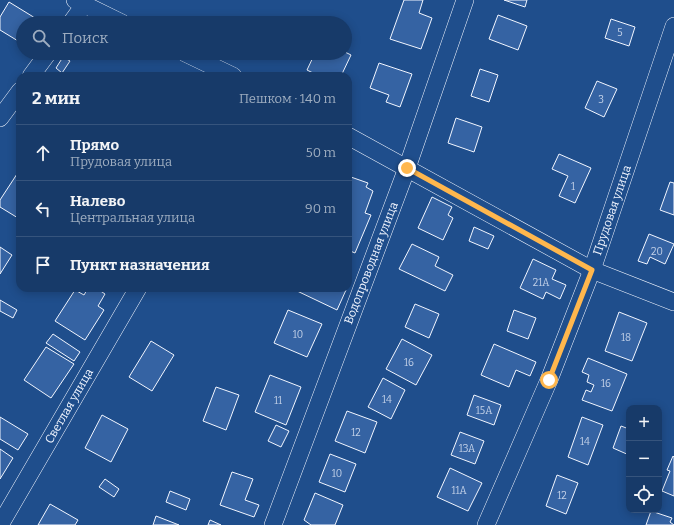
<!DOCTYPE html>
<html lang="ru">
<meta charset="utf-8">
<style>
body{margin:0;font-family:Bitter,serif;background:#20416f;color:#f1f3f6}
.controls{position:absolute;right:12px;bottom:12px;display:grid;overflow:hidden;border-radius:8px;box-shadow:0 2px 10px #0003}
.controls button{width:36px;height:36px;display:grid;place-items:center;padding:0;border:0;border-bottom:1px solid #36547d;background:#173a69;color:#f1f3f6;font:20px sans-serif}
.stop{position:absolute;width:12px;height:12px;margin:-9px;border:3px solid #ffb74d;border-radius:50%;background:#fff}
.stop.end{background:#ffb74d;border-color:#fff;box-shadow:0 1px 4px #0008}
.list{margin:0;padding:0;list-style:none}
h2{display:flex;justify-content:space-between;align-items:center;height:52px;margin:0;padding:0 16px;font-size:17px}
h2 small{font-size:13px;font-weight:400;color:#9eadc0}
.list li{display:grid;grid-template-columns:26px 1fr auto;gap:12px;align-items:center;box-sizing:border-box;height:56px;padding:0 16px;border-top:1px solid #36547d}
.list b{display:block;font-size:15px;white-space:nowrap}
.list p{margin:0;font-size:13px;white-space:nowrap;color:#9eadc0}
.list em{font-size:13px;font-style:normal;color:#9eadc0}
.icon{flex:none;width:22px;height:22px;fill:none;stroke:currentColor;stroke-width:2;stroke-linecap:round;stroke-linejoin:round}
.map{position:relative;flex:none;width:674px;height:525px;overflow:hidden}
.search{position:absolute;background:#173a69;box-shadow:0 2px 10px #0003;left:16px;top:16px;width:336px;height:44px;display:flex;align-items:center;gap:10px;box-sizing:border-box;padding:0 14px;border-radius:22px;color:#9eadc0;font-size:15px}
.panel{position:absolute;background:#173a69;box-shadow:0 2px 10px #0003;left:16px;top:72px;width:336px;height:220px;border-radius:12px}
.map>svg:first-child{display:block}
</style>
<div class="map">
<svg width="674" height="525" viewBox="0 0 674 525">
<rect width="100%" height="100%" fill="#1f4e8c"/>
<g fill="#3563a3" stroke="#f2f6ff">
<polygon points="404,0 423,0 419,13 432,18 421,49 390,39"/>
<polygon points="504,0 527,0 525,7"/>
<polygon points="9,2 40,21 39,23 23,23 23,44 0,30 0,17"/>
<polygon points="498,15 527,26 518,50 489,39"/>
<polygon points="611,19 635,27 629,46 605,38"/>
<polygon points="345,52 351,55 341,76 319,76 307,70 315,53"/>
<polygon points="63,57 70,61 62,73 56,68"/>
<polygon points="379,63 412,74 400,107 386,102 389,95 370,88"/>
<polygon points="480,69 498,75 489,102 471,96"/>
<polygon points="597,81 617,89 604,117 585,108"/>
<polygon points="456,118 482,127 474,152 448,143"/>
<polygon points="559,154 591,168 575,203 559,196 568,176 552,169"/>
<polygon points="17,174 20,176 20,215 18,218 0,207 0,200"/>
<polygon points="348,176 368,183 366,187 373,191 365,213 371,215 355,253 348,250"/>
<polygon points="670,182 674,183 674,215 660,210"/>
<polygon points="432,197 452,207 448,215 453,218 443,240 418,228"/>
<polygon points="474,227 494,236 488,249 469,241"/>
<polygon points="649,234 674,244 665,264 650,257 647,264 638,261"/>
<polygon points="412,244 439,257 435,266 453,275 445,291 399,269"/>
<polygon points="0,247 12,255 0,274"/>
<polygon points="533,259 556,270 552,279 566,285 560,299 546,292 543,299 520,288"/>
<polygon points="88,288 96,288 105,294 98,306 104,310 85,340 55,321 75,290 84,295"/>
<polygon points="296,288 342,288 346,290 337,310 295,290"/>
<polygon points="0,300 17,310 13,318 0,311"/>
<polygon points="415,304 439,314 429,338 405,327"/>
<polygon points="288,310 322,324 307,357 274,343"/>
<polygon points="514,310 536,318 528,339 507,331"/>
<polygon points="619,312 647,323 632,361 605,351"/>
<polygon points="53,334 80,352 74,361 46,343"/>
<polygon points="402,339 432,355 416,385 386,369"/>
<polygon points="151,341 174,355 152,391 129,377"/>
<polygon points="494,344 536,362 530,376 516,370 509,387 481,375"/>
<polygon points="46,347 74,364 51,398 24,380"/>
<polygon points="588,358 627,374 612,411 582,400 586,390 591,392 594,385 587,382 589,375 582,372"/>
<polygon points="270,375 301,387 286,425 255,412"/>
<polygon points="383,378 405,390 391,419 368,407"/>
<polygon points="216,387 239,395 226,430 203,421"/>
<polygon points="474,395 501,405 494,425 467,415"/>
<polygon points="347,411 377,422 365,453 335,441"/>
<polygon points="102,415 128,429 111,462 85,448"/>
<polygon points="0,417 28,434 18,450 0,439"/>
<polygon points="582,417 603,425 588,465 568,457"/>
<polygon points="276,425 289,431 281,447 268,441"/>
<polygon points="621,426 629,429 629,455 613,448"/>
<polygon points="460,432 484,441 475,464 451,455"/>
<polygon points="0,449 13,458 0,479"/>
<polygon points="330,454 356,464 345,492 319,482"/>
<polygon points="673,456 674,457 674,496 662,491 670,471 667,470"/>
<polygon points="450,468 482,483 468,511 437,497"/>
<polygon points="232,472 253,479 245,500 259,505 254,517 220,505"/>
<polygon points="557,475 578,483 566,514 546,506"/>
<polygon points="105,479 119,489 114,497 99,487"/>
<polygon points="170,491 190,499 186,510 166,502"/>
<polygon points="315,493 343,505 335,525 311,525 304,520"/>
<polygon points="50,504 78,520 75,525 38,525"/>
<polygon points="651,511 672,518 670,522 674,525 646,525"/>
<polygon points="156,516 179,525 153,525"/>
<polygon points="210,520 221,525 208,525"/>
</g>
<g fill="none" stroke-linecap="round" stroke-linejoin="round">
<g stroke="#f2f6ff" stroke-width="18">
<g id="minor">
<polyline points="75,0 122,23"/>
<polyline points="71,23 84,5"/>
<polyline points="185,53 233,76"/>
<polyline points="31,76 48,53"/>
<polyline points="0,118 20,91"/>
<polyline points="348,136 592,270 674,302"/>
<polyline points="0,525 138,288"/>
<polyline points="273,525 407,168 465,0"/>
<polyline points="486,525 549,380 592,270 674,26"/>
</g>
</g>
<use href="#minor" stroke="#1f4e8c" stroke-width="17"/>
</g>
<g fill="none" stroke-linecap="round" stroke-linejoin="round">
<polyline stroke="#ffb74d" stroke-width="5" points="407,168 592,270 549,380"/>
</g>
<g text-anchor="middle" stroke-width="3" stroke-linejoin="round" paint-order="stroke">
<g font-size="10" fill="#c3d1e8">
<text x="620" y="36">5</text>
<text x="601" y="103">3</text>
<text x="573" y="190">1</text>
<text x="657" y="255">20</text>
<text x="541" y="286">21А</text>
<text x="298" y="338">10</text>
<text x="626" y="341">18</text>
<text x="409" y="366">16</text>
<text x="606" y="387">16</text>
<text x="387" y="403">14</text>
<text x="278" y="404">11</text>
<text x="484" y="414">15А</text>
<text x="356" y="436">12</text>
<text x="585" y="445">14</text>
<text x="467" y="452">13А</text>
<text x="337" y="477">10</text>
<text x="459" y="494">11А</text>
<text x="562" y="499">12</text>
</g>
<g font-size="12" fill="#f2f6ff" stroke="#1f4e8c">
<text transform="translate(612 210) rotate(-71)" y="4">Прудовая улица</text>
<text transform="translate(371 263) rotate(-69)" y="4">Водопроводная улица</text>
<text transform="translate(69 406) rotate(-60)" y="4">Светлая улица</text>
</g>
</g>
</svg>
<div class="controls">
<button>+</button>
<button>−</button>
<button><svg class="icon" aria-label="locate" viewBox="0 0 24 24"><circle cx="12" cy="12" r="6"/><path d="M12 2v4M12 18v4M2 12h4M18 12h4"/></svg></button>
</div>
<div class="stop" style="left:549px;top:380px"></div>
<div class="stop end" style="left:407px;top:168px"></div>
<div class="search"><svg class="icon" aria-label="search" viewBox="0 0 24 24"><circle cx="10" cy="10" r="6"/><path d="M15 15l6 6"/></svg>Поиск</div>
<section class="panel">
<h2>2 мин<small>Пешком · 140 m</small></h2>
<ul class="list">
<li><svg class="icon" aria-label="ahead" viewBox="0 0 24 24"><path d="M12 20V5M6 11l6-6 6 6"/></svg><div><b>Прямо</b><p>Прудовая улица</p></div><em>50 m</em></li>
<li><svg class="icon" aria-label="left" viewBox="0 0 24 24"><path d="M17 20v-9H6M10 6l-5 5 5 5"/></svg><div><b>Налево</b><p>Центральная улица</p></div><em>90 m</em></li>
<li><svg class="icon" aria-label="arrive" viewBox="0 0 24 24"><path d="M6 21V4h12l-3 4 3 4H6"/></svg><div><b>Пункт назначения</b></div></li>
</ul>
</section>
</div>
